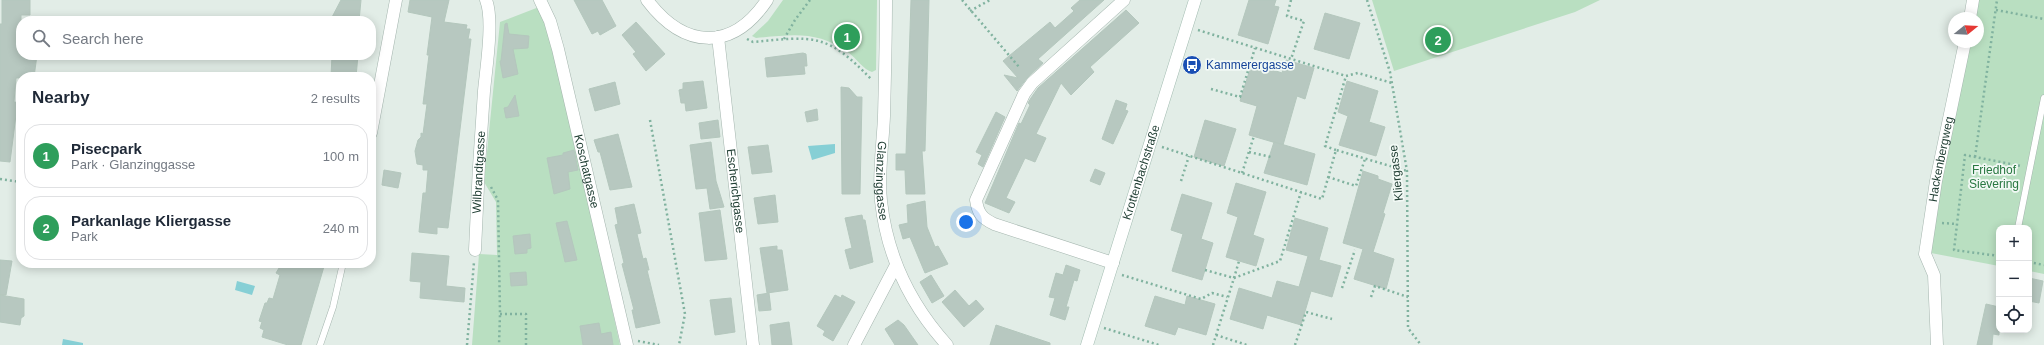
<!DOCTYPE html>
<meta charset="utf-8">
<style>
body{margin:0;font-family:Arial,sans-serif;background:#f2f2f3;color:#1f2937}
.controls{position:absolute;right:12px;bottom:12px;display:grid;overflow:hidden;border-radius:8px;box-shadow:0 2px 10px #0003}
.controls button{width:36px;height:36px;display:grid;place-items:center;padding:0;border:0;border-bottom:1px solid #e0e1e3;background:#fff;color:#1f2937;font:20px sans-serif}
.compass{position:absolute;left:1948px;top:12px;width:36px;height:36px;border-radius:50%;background:#fff;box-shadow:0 2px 10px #0003;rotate:72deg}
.you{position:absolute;left:966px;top:222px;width:14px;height:14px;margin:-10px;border:3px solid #fff;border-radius:50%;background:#1a73e8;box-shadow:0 0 0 6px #1a73e833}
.badge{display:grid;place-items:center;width:26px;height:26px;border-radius:50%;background:#2563eb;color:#fff;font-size:13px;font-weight:700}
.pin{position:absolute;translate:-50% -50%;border:2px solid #fff;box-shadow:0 1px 4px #0006}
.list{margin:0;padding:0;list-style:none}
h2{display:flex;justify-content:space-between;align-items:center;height:52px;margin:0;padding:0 16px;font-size:17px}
h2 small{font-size:13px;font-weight:400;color:#747a83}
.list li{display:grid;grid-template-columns:26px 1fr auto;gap:12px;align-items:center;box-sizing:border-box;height:64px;margin:0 8px 8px;padding:0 8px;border:1px solid #e0e1e3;border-radius:16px}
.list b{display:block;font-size:15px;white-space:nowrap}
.list p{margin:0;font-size:13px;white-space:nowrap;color:#747a83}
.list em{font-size:13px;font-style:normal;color:#747a83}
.icon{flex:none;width:22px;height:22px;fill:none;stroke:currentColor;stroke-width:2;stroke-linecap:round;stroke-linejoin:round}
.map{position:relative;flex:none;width:2044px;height:345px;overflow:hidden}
.search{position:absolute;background:#fff;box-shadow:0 2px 10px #0003;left:16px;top:16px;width:360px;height:44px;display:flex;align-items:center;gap:10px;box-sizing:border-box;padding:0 14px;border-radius:16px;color:#747a83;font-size:15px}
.panel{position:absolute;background:#fff;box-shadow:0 2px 10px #0003;left:16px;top:72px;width:360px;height:196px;border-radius:16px}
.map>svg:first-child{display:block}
</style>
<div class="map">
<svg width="2044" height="345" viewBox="0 0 2044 345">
<rect width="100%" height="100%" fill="#e2ede7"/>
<g fill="#b9dfc1">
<path d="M783 0H877L876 70 872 72C864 70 856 58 849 53 817 30 793 35 756 38L752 36 768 21Z"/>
<polygon points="1372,0 1600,0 1575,12 1394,71"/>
<polygon points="1976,0 2044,0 2044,274 2029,271 2029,228 1999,228 1999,266 1931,253 1937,201 1970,42 1978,42 1978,18 1973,18"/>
<polygon points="539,7 551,34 620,345 472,345 479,254 497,255 496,202 484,182 500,22"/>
</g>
<g fill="#86cfd5">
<polygon points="835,144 835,153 812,160 808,146"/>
<polygon points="237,281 255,286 252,295 235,290"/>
<polygon points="63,339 83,343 83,345 62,345"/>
</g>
<g fill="#b7c8c0" stroke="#b4c7bd">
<polygon points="2,0 30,0 30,15 21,15 21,55 37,55 34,77 16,78 14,102 21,103 21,115 16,115 10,162 0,161 0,24 2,24"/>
<polygon points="341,0 361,0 359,21 330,21"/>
<polygon points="410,0 449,0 444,22 467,25 466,29 470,29 468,39 471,39 448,228 437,227 437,234 419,232 423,193 426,193 428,170 423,170 423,165 417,164 415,151 418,140 421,137 421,133 423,134 427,104 423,104 429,55 427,55 432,17 408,12"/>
<polygon points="574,0 602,0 616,26 600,35 598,31 592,34"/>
<polygon points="911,0 929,0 925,151 922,151 925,194 906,194 905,170 896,170 896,154 906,154"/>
<polygon points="1080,0 1104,0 1038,59 1043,63 1027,78 1017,91 1004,75 1018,78 1003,61 1050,22 1055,28 1074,11 1071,8"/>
<polygon points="1249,0 1276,0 1274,6 1279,7 1268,44 1238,35"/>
<polygon points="1126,10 1139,23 1090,67 1094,72 1071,95 1061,83 1036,134 1046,138 1035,162 1025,158 1006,198 1015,202 1009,213 985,203 1019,123 1021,124 1030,105 1028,103 1031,98 1038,88"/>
<polygon points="1325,13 1360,23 1349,59 1314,49"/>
<polygon points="636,22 665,54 646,71 633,54 636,52 622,35"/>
<polygon points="507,23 509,34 529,36 528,48 513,49 518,74 503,78 500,61 501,61 505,24"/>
<polygon points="803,53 806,54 807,66 804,66 805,74 767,77 765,58"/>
<polygon points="332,55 358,55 356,77 331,77"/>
<polygon points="1286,60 1314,68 1305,99 1297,96 1283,145 1249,135 1257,106 1240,101 1252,63 1282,73"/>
<polygon points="703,81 707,108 686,111 685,103 681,103 679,90 683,89 683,83"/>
<polygon points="1347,81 1378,91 1369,122 1385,127 1376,156 1339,145 1348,116 1338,112"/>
<polygon points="615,82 620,104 595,111 589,89"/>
<polygon points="841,87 849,88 857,97 862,97 860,194 842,194"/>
<polygon points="515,95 519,116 506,118 504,108 508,107"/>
<polygon points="1116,100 1127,104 1125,110 1128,111 1113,144 1102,139"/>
<polygon points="817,109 818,120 807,122 805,112"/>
<polygon points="996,112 1005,117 983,167 978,164 982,155 976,152"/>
<polygon points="718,120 720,137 701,139 699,123"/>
<polygon points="1205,120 1236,129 1224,166 1194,157"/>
<polygon points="618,134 632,187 610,190 600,152 598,152 594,140"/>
<polygon points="711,142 716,181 724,207 710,209 707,188 696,189 690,145"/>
<polygon points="1274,142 1315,154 1307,185 1264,173"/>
<polygon points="768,145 772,172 752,174 748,147"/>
<polygon points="574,150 578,170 568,172 570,189 554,194 547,158 563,155 563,153"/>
<polygon points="1095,169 1105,173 1100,185 1090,181"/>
<polygon points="384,170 401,173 398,188 382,185"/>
<polygon points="1363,171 1378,176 1378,179 1392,184 1383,213 1385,214 1373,252 1394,259 1386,289 1354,279 1363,249 1343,243"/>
<polygon points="1236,183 1266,192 1253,235 1264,239 1256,266 1226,257 1238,217 1227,213"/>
<polygon points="1182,194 1212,203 1201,239 1213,243 1202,280 1172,271 1183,234 1171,230"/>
<polygon points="775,195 778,222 758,224 754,198"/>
<polygon points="925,201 927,227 935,247 938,246 948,264 925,273 910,237 903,239 899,225 908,223 907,205"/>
<polygon points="634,204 641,233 637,234 643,259 646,258 649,270 647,270 660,323 636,328 632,310 634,310 622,264 624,263 615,225 618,224 615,208"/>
<polygon points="720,210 727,259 705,261 699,213"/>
<polygon points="862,215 863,220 865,220 873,262 850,269 845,250 852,248 845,218"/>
<polygon points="1295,218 1328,228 1319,260 1341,266 1332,297 1311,291 1301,325 1267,315 1263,329 1230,319 1239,288 1272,298 1277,281 1299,287 1308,256 1286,250"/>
<polygon points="567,221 577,260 565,262 556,223"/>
<polygon points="530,234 531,248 527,249 527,253 515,254 513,236"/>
<polygon points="777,246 777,250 782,250 788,290 767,293 760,248"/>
<polygon points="412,253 449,256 446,286 465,288 464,302 420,298 421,282 410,281"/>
<polygon points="0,260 12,261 6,295 0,295"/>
<polygon points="282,263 325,263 301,345 288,345 262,337 264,330 260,328 262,322 259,321 265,303 267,303 269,298 273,299 280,275 276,273"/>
<polygon points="1066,265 1080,270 1077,281 1074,280 1066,307 1069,307 1065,320 1050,315 1055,298 1049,297 1056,273 1063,275"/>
<polygon points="526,272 527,285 511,286 510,273"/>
<polygon points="931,275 944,296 932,303 920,282"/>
<polygon points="2029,278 2043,281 2039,303 2029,301"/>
<polygon points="955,290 969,306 976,300 984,309 964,327 942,302"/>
<polygon points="769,293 771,310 759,311 757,295"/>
<polygon points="0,295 24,299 24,316 21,318 20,325 0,322"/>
<polygon points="835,295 841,298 842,295 855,302 833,341 823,335 825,331 817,326"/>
<polygon points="1155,296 1185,305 1187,296 1215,304 1206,335 1178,327 1175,335 1145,326"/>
<polygon points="731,298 735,332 715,335 710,300"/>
<polygon points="1986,304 1999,307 1999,335 1993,334 1992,345 1977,345"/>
<polygon points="898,320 904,325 918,345 895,345 885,329"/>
<polygon points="789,322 792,345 772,345 770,325"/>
<polygon points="599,323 601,334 611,332 613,345 583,345 580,326"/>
<polygon points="996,325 1050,343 1050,345 990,345"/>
</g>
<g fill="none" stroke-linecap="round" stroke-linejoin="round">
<g stroke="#a4b5ae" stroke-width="7">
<g id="lane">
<polyline points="2018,228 2044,98"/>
<polyline points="320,345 333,307 343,263"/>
</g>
</g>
<g stroke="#a4b5ae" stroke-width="13">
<g id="street">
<path id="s1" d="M540 0 550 21 558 49 627 345"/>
<path d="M647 0C684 49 732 52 767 0"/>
<path id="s2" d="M886 0C886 39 885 77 884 116 883 143 878 173 881 201 887 256 910 304 947 345"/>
<polyline points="1970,18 1973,0"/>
<path id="s3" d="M718 37 753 345"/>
<polyline points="371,133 396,0"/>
<path id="s4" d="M475 250C477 197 480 144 484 91 486 69 494 20 486 0"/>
<path d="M1113 263 994 224C982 218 978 214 976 200L1024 94 1032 83 1124 0"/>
<polyline points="854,345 896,265"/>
<path id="s5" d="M1937 345 1934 275 1925 254 1936 181 1965 42"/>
</g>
</g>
<g stroke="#a2bcb1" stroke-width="13">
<g id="secondary">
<path id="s6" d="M1087 345 1195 0"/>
</g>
</g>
<g stroke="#80b29f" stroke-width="2.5" stroke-dasharray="2 3" stroke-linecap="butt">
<polyline points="962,0 1019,67"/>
<polyline points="1291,0 1287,16 1304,21 1291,59"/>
<polyline points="1367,0 1390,72 1407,171 1408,328 1421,345"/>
<polyline points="1996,10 2044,19"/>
<polyline points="970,11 990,0"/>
<polyline points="1198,30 1346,76 1358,73 1392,83"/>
<path d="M747 39 753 42C815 36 827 33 872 80"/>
<polyline points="784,39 795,20 810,0"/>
<polyline points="1211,89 1240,97 1255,48"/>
<polyline points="650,120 685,314 679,345"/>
<polyline points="1162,147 1322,199 1336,150 1407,171"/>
<polyline points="1336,150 1325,146 1346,76"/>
<polyline points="1249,152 1271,157"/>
<polyline points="1975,157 1997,0"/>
<polyline points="1242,173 1254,136"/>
<polyline points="1328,177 1356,186 1365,159"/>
<polyline points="0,179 21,182"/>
<polyline points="1181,181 1189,156"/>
<polyline points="491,187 498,200 500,314 499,345"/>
<polyline points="1942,223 1957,224"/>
<polyline points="1999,256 1954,250 1965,155 2021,166"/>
<polyline points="2029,262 2044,265"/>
<polyline points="1205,270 1234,278 1239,261"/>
<polyline points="1122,275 1201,299 1212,293 1227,297"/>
<polyline points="1342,288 1355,250"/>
<polyline points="1371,297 1375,286 1408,297"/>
<polyline points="500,314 526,314 526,345"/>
<polyline points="1104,328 1159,345"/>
<polyline points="1216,335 1247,345"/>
<polyline points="638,341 659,345"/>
<polyline points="467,345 474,262"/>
<polyline points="1213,345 1234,278 1280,261 1301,192"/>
<polyline points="1295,345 1306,312 1332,319"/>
</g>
<use href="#lane" stroke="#fff" stroke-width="6"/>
<use href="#street" stroke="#fff" stroke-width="12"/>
<use href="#secondary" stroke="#fff" stroke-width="12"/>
</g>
<defs>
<g id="bus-disc" transform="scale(1)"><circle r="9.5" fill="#1a4fb4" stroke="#f2f9f5"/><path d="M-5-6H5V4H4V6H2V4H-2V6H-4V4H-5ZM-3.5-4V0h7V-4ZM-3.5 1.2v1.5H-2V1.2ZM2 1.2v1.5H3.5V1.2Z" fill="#fff"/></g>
</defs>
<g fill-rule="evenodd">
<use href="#bus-disc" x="1192" y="65"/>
</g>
<g text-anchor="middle" stroke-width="3.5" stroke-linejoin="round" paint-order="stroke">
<g font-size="12" fill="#164399" stroke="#f2f9f5" text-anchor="start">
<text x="1206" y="69">Kammerergasse</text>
</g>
<g font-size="12" fill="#213f34" stroke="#f2f9f5">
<text dy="4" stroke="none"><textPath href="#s5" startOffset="189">Hackenbergweg</textPath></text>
<text dy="4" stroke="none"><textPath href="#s1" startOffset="178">Koschatgasse</textPath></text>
<text dy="4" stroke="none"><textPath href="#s4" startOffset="78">Wilbrandtgasse</textPath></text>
<text dy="4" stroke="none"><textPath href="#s6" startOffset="181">Krottenbachstraße</textPath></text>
<text transform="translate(1396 173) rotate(-96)" y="4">Kliergasse</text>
<text dy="4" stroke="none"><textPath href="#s2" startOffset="181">Glanzinggasse</textPath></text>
<text dy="4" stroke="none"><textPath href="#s3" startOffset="155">Escherichgasse</textPath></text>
</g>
<g font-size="12" fill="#287841" stroke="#f2f9f5">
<text x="1994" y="174">Friedhof<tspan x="1994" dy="14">Sievering</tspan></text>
</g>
</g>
</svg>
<div class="controls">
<button>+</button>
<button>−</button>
<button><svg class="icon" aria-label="locate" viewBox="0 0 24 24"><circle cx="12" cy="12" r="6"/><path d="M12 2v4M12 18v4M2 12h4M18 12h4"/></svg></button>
</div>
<svg class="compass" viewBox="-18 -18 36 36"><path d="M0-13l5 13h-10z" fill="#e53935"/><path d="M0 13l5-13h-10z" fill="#747a83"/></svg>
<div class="you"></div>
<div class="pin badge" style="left:847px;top:37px;background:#2e9e5b">1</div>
<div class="pin badge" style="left:1438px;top:40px;background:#2e9e5b">2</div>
<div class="search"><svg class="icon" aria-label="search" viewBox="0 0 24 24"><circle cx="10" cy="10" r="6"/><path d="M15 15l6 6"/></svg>Search here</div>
<section class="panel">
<h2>Nearby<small>2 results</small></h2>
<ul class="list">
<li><span class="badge" style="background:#2e9e5b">1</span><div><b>Pisecpark</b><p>Park · Glanzinggasse</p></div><em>100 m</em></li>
<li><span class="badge" style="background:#2e9e5b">2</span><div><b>Parkanlage Kliergasse</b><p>Park</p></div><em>240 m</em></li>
</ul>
</section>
</div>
